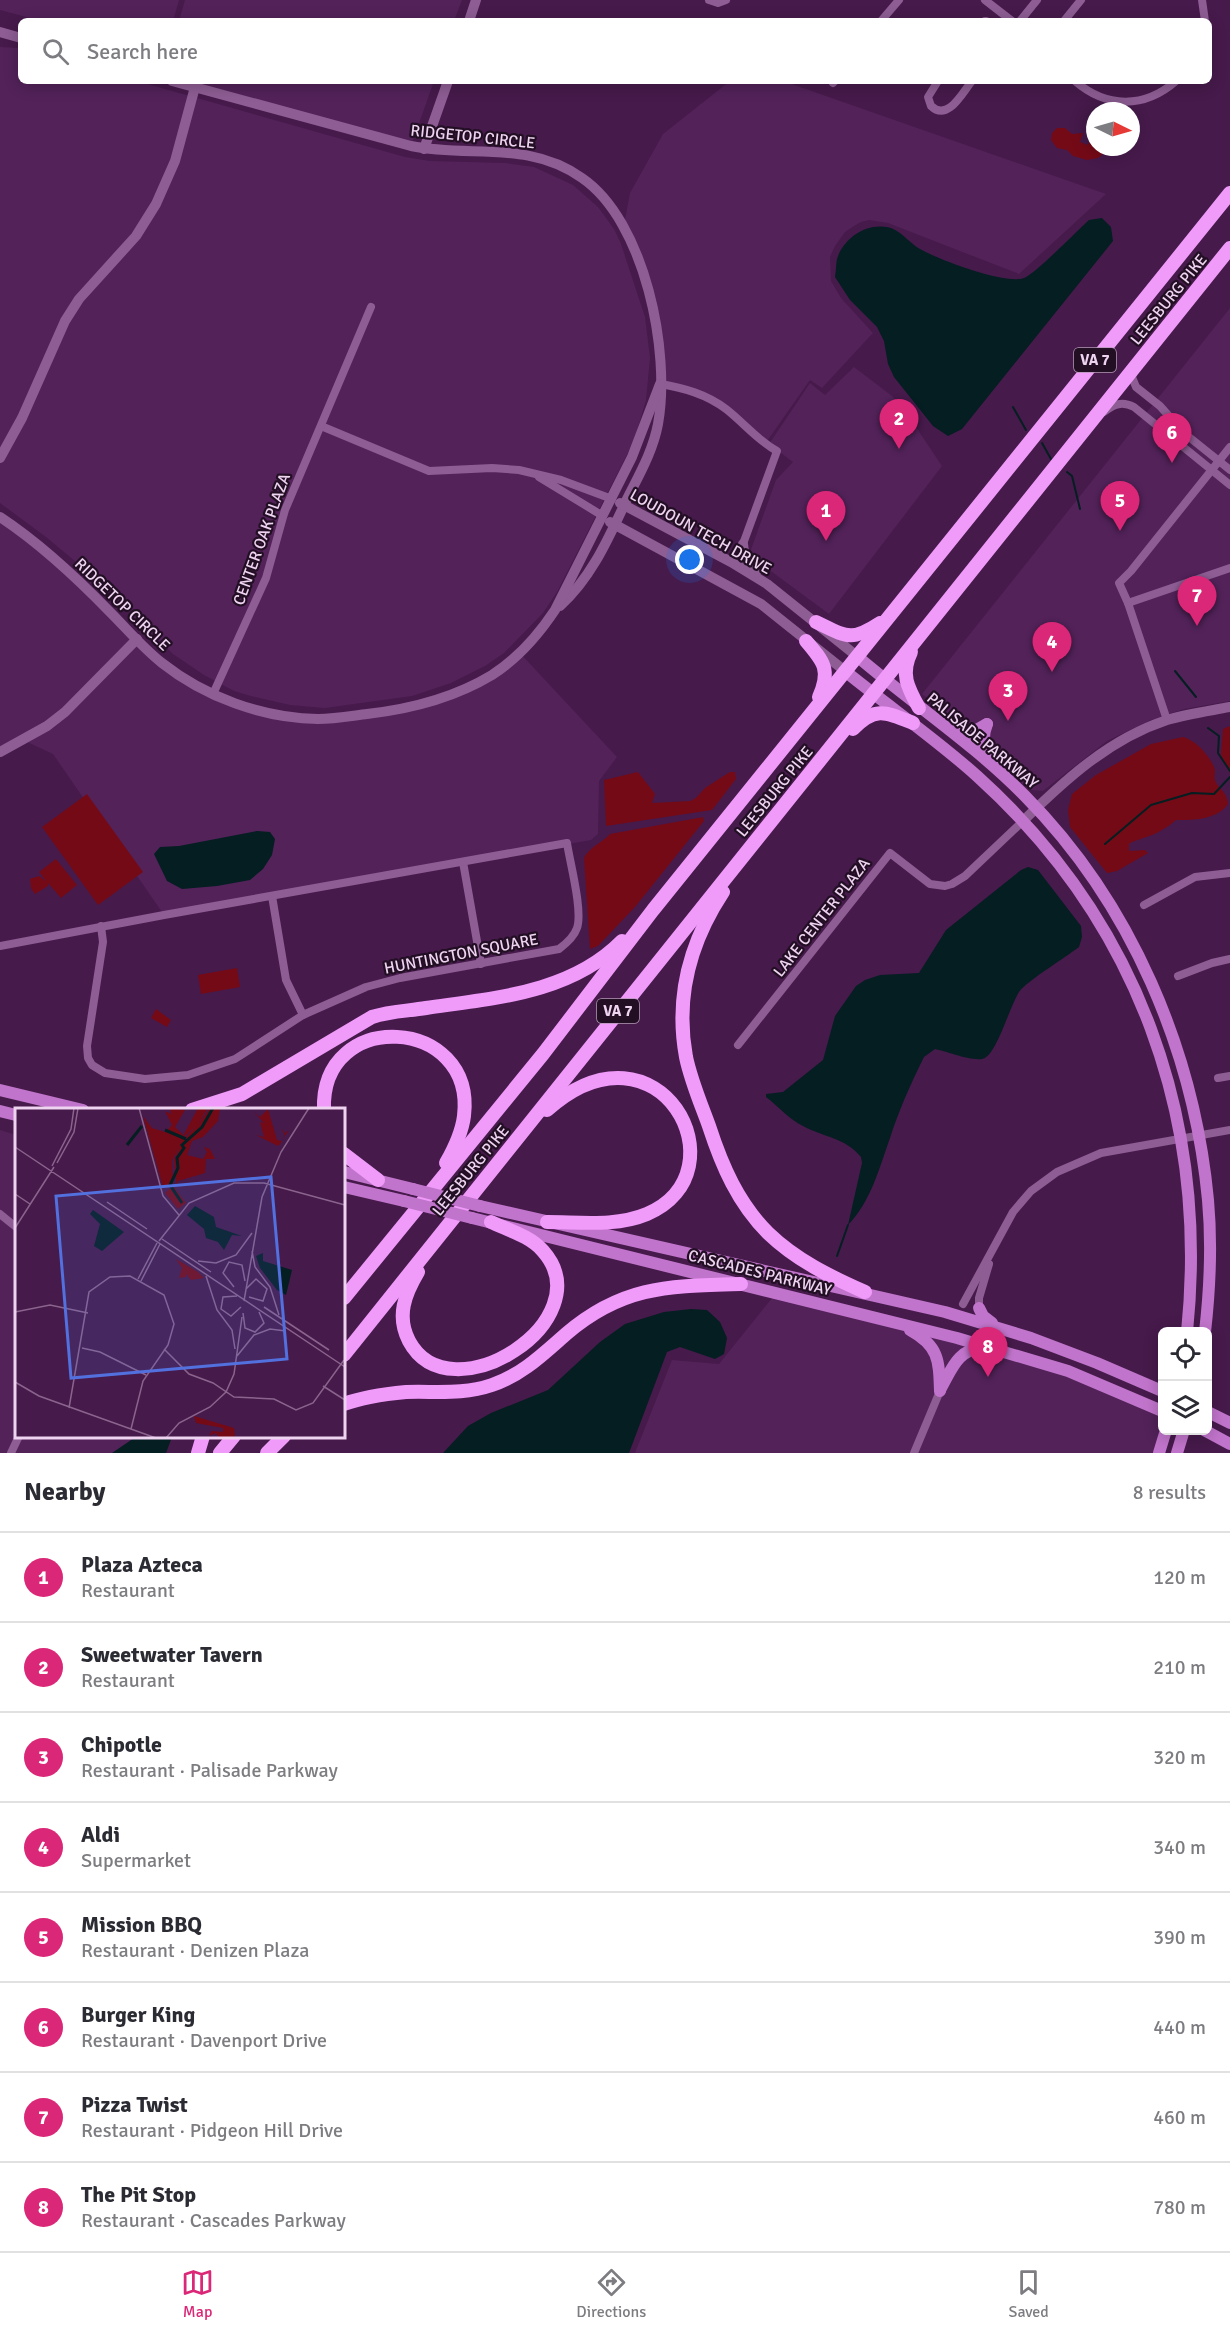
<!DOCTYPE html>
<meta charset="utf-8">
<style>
body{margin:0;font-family:Signika,sans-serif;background:#f7f7f7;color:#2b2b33}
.controls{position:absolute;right:18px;bottom:18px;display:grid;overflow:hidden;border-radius:9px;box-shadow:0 3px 15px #0003}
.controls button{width:54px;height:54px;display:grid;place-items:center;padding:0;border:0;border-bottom:2px solid #e1e1e2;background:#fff;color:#2b2b33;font:30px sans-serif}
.compass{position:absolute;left:1086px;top:102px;width:54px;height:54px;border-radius:50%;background:#fff;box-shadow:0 3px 15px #0003;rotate:95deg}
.you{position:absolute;left:690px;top:560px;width:21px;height:21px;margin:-15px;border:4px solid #fff;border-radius:50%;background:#1a73e8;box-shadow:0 0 0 9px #1a73e833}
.badge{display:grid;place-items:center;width:39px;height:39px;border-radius:50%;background:#db2777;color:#fff;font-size:20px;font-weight:700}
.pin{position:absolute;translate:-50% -50px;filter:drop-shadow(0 2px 3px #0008)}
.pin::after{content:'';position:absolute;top:32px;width:21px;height:18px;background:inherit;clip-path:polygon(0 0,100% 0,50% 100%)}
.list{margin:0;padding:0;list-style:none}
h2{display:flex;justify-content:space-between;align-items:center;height:78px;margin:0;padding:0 24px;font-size:26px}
h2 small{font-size:20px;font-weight:400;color:#7c7c81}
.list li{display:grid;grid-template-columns:39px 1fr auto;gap:18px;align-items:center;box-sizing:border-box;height:90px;padding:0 24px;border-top:2px solid #e1e1e2}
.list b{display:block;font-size:22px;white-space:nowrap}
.list p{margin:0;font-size:20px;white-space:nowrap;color:#7c7c81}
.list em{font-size:20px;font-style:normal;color:#7c7c81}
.icon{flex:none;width:33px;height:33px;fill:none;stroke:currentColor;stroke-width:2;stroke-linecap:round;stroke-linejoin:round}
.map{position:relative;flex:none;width:1230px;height:1453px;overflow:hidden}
.search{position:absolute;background:#fff;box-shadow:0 3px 15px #0003;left:18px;right:18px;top:18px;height:66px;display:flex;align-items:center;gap:15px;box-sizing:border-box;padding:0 21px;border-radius:9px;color:#7c7c81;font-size:22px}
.sheet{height:798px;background:#fff}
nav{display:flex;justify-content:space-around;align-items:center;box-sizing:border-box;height:84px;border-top:2px solid #e1e1e2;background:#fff;font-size:16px;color:#7c7c81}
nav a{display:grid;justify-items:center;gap:3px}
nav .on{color:#db2777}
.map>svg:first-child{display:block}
</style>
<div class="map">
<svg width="1230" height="1453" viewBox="0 0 1230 1453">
<rect width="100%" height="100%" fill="#461a4b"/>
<g fill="#522259">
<polygon points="0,0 179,0 173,21 41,21 0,10"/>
<polygon points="185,0 462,0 454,21 179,21"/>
<polygon points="0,47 21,48 21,81 137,81 405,157 430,161 505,163 534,167 573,185 598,207 614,229 621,244 645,317 650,358 646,400 634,441 557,592 543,613 504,653 485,666 451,683 412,696 325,708 290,705 251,696 234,691 204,675 173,654 76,562 46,537 0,503"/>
<polygon points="172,81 434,81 411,146"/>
<polygon points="730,81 783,81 1106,194 1019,274 888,223 869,220 861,222 854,226 845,232 835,246 830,257 831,281 841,298 873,333 822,388 810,380 765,444 724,408 660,384 655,315 624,225 630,193 663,134"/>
<polygon points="1230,308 1230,701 1184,709 1151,720 1107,741 1043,791 1031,790 1023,784 1004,757 922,694"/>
<polygon points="854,367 892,396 912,421 942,466 829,614 749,555 776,480 793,462 769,444 810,383 825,395"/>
<polygon points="0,517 23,532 162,663 250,709 346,717 468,688 519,652 617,757 599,781 598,834 591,840 164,915 53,754 23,740 0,752"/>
<polygon points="0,1130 16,1135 16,1436 171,1437 159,1453 0,1453"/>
<polygon points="776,1293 957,1338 1162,1411 1162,1430 1159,1453 635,1453 672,1360 719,1364"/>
</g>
<g fill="#750a17">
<polygon points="1057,128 1065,128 1072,134 1083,133 1080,142 1088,145 1092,136 1095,139 1095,147 1102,147 1102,155 1098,158 1087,160 1073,156 1067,150 1057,148 1051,140 1052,133"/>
<polygon points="1230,726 1230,773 1221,755 1223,729"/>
<path d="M1183 737C1196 740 1211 757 1215 770 1215 773 1214 777 1215 780 1218 789 1227 791 1228 804 1217 820 1193 820 1176 820 1161 833 1150 836 1132 842L1129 844V851L1145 850 1148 853 1117 871 1107 873 1070 827 1068 810 1072 794 1096 775 1151 744Z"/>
<polygon points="638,772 655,794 652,803 690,801 696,798 705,788 722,777 730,772 735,772 736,779 712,810 606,826 604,780"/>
<polygon points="87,794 143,872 98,905 42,827"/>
<path d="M703 817 704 821 635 907 598 946 590 949 584 858C589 847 602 843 610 834Z"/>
<polygon points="56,859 77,885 61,898 48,883 48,886 35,894 31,888 30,879 39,876 46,881 39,872"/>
<polygon points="237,968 240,987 201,994 198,975"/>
<polygon points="156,1009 171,1020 167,1027 151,1018"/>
</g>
<g fill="#041e21">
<path d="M1102 218 1111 227 1113 241 962 429 948 436 933 426 894 377 888 364 884 341 877 327 850 300 835 277C836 271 836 264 837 259 843 239 865 223 887 227 900 229 909 243 920 249 939 260 1006 285 1024 278 1035 274 1077 231 1089 220Z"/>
<polygon points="257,831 270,832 275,839 272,855 263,869 250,880 217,886 182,889 167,881 154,854 160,847 179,846"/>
<path d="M1028 867 1038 870 1081 926 1082 937 1079 947C1066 957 1027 981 1019 992 1009 1008 998 1050 985 1058 975 1063 946 1051 935 1049L924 1057C911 1083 899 1110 890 1138 879 1169 871 1201 848 1225L862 1163 861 1157C846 1138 823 1137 803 1126 789 1119 779 1107 766 1097V1094L783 1092 823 1060 835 1016 856 986 865 980 880 975 919 973 946 930 1021 870Z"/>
<polygon points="691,1309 707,1310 720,1322 727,1338 724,1354 715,1359 680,1347 667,1352 629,1453 443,1453 468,1426 491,1413 548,1390 600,1342 625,1324 664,1312"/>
<polygon points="137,1436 172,1436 172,1437 166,1453 112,1453"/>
</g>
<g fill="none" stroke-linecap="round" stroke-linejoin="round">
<g stroke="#041e21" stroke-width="2">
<polyline points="1013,407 1026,430"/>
<polyline points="1042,443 1051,459"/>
<polyline points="1067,472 1072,476 1080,509"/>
<polyline points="1175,671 1196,697"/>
<polyline points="1208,728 1219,736 1218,753 1230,771"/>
<polyline points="1105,844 1151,805 1192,793 1214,794 1230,777"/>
<polyline points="837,1256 848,1225"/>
</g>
<g stroke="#8d5d93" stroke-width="8">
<polyline points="709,0 718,3 726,0"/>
<polyline points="985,0 1012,21"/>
<polyline points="1202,0 1205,21"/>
<polyline points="881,21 899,0"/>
<polyline points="985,21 986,21"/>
<polyline points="1020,21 1037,0"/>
<polyline points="1064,21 1081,0"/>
<path d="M938 81 928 97 931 106C948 122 962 93 972 81"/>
<path d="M1075 81C1106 108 1144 109 1176 81"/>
<polyline points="833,83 835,81"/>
<polyline points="1134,370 1132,377 1136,387 1160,406 1184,433 1230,470"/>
<path d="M660 384C684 388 706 394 726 409 744 423 757 440 777 451L743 544"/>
<path d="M1104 412C1114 404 1122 401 1134 407L1230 485"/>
<polyline points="321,426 429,471 492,468 519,470 561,480 612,499"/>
<polyline points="539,477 603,516"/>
<polyline points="1128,603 1119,583 1131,571 1230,447"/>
<polyline points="213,694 266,578 285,510 371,307"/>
<polyline points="1167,720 1128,603 1230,568"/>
<polyline points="463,862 481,964"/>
<polyline points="272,896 286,980 303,1015"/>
<polyline points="1144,905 1195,877 1230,873"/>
<path d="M0 946C55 936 109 925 164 915L567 843C570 863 583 911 577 928 574 937 567 943 559 949L400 978 366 987 303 1015 235 1059 188 1075 145 1079 105 1073 92 1065 88 1058 87 1046 103 942 101 926"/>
<polyline points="1178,976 1212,963 1230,959"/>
<polyline points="738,1045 890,853 930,884 945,886 952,884 965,876 1022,822"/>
<polyline points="1218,1078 1230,1076"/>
<polyline points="0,1214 16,1227"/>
<polyline points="963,1304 1013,1212 1031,1191 1057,1172 1101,1153 1230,1130"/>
<polyline points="979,1308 979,1298 989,1264"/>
<polyline points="11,1453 19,1436"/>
<polyline points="914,1453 940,1391"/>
</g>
<g stroke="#8d5d93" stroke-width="10">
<polyline points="469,21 476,0"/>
<polyline points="0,32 21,38"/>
<path d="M172 81 411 146C471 158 528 140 582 178 645 221 671 352 658 424 653 451 639 475 627 499 609 537 592 577 560 606"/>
<polyline points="424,149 448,81"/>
<polyline points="0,458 22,418 65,321 79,299 136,236 156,204 175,161 195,87"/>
<polyline points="620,503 731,562 767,584 858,657"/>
<path d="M0 517C41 544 76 577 110 612 127 629 143 648 162 663 205 697 262 718 318 719 334 719 351 716 367 714 411 709 454 698 492 675 517 659 539 634 555 610L632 457 660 384"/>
<polyline points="610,522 761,604 845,671"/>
<polyline points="743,544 745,560 756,573"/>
<polyline points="0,752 47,726 65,712 137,639"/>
<path d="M1022 822C1065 780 1109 739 1167 720 1187 714 1209 711 1230 707"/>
</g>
<g stroke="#c174cb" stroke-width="12">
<path d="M858 657C913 704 974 744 1025 796 1131 903 1194 1051 1208 1200 1212 1244 1210 1288 1205 1332"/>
<path d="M845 671C889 707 935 738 977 776 1138 921 1209 1118 1187 1332"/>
<path d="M987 724C981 740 984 748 991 762"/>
<polyline points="952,731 971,733 987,724"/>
<polyline points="0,1090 83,1110"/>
<polyline points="0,1111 16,1115"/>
<polyline points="344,1172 413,1189"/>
<polyline points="344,1187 404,1201"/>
<polyline points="480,1206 945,1312 1031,1338 1097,1363 1162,1391"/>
<polyline points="472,1218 957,1338 1068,1371 1162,1411"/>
<polyline points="979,1308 983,1316 992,1323"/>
<path d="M910 1330C939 1346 939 1360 940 1391"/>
<path d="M940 1390C953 1367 956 1351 985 1346"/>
<polyline points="1208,1412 1230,1423"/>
<polyline points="1204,1430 1230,1444"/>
<polyline points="1159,1453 1166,1430"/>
<polyline points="1177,1453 1184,1430"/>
</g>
<g stroke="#f09afa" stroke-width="14">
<path d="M816 622C847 637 851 642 880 623"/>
<path d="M806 641C824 662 831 670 819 697"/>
<path d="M911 652C900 674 908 688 919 708"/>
<path d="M853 729C875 706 886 712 913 723"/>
<path d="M723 892C690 942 675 997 686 1057 691 1081 701 1104 709 1126 722 1166 738 1203 768 1233 796 1260 829 1276 865 1292"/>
<path d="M192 1110 242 1094 372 1017C390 1011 408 1011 426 1008 495 998 571 993 622 941"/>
<path d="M324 1110C320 1007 476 1016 464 1116 462 1132 454 1149 446 1163"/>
<polyline points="344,1154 378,1180"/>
<path d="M547 1222C580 1222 616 1227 647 1214 746 1172 659 1010 547 1110"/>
<path d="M418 1272C405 1294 396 1316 409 1341 450 1418 604 1320 543 1251 530 1236 508 1230 491 1222"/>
<polyline points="344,1298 543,1054 653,910 1230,193"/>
<polyline points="344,1355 1230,248"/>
<path d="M344 1404C363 1397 385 1394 406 1392 436 1391 463 1395 492 1385 522 1375 543 1354 566 1334 623 1285 670 1286 741 1284"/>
<polyline points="198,1453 203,1436"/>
<polyline points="220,1453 234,1436"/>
<polyline points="267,1453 284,1436"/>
</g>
<g stroke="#c174cb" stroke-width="12">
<polyline points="413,1189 480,1206"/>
<polyline points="404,1201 472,1218"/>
</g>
</g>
<g text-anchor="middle" stroke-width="4.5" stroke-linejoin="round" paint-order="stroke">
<g fill="#220f24" stroke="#b299b4" stroke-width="1.5">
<rect x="1074" y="348" width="42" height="24" rx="4.5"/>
<rect x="597" y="999" width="42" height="24" rx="4.5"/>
</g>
<g font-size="15" font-weight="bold" fill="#efd4f1">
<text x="1095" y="365">VA 7</text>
<text x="618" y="1016">VA 7</text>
</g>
<g font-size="16" fill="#efd4f1" stroke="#220f24">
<text transform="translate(473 136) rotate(6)" y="6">RIDGETOP CIRCLE</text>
<text transform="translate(1168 299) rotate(-51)" y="6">LEESBURG PIKE</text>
<text transform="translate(701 531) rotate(29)" y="6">LOUDOUN TECH DRIVE</text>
<text transform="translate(261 539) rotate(-70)" y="6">CENTER OAK PLAZA</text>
<text transform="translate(123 604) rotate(44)" y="6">RIDGETOP CIRCLE</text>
<text transform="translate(983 740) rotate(40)" y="6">PALISADE PARKWAY</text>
<text transform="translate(774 791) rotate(-51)" y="6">LEESBURG PIKE</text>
<text transform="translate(821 917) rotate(-52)" y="6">LAKE CENTER PLAZA</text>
<text transform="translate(461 953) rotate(-11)" y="6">HUNTINGTON SQUARE</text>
<text transform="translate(470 1170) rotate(-51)" y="6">LEESBURG PIKE</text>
<text transform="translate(760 1272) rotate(14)" y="6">CASCADES PARKWAY</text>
</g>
</g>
<g transform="translate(15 1108)">
<rect width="330" height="330" fill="#461a4b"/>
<path d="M155 0 170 2 160 19 174 32 171 29 181 18 170 28 169 26 183 0H193L182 18 195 0H205L203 13 188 29 177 33 172 47 188 51 192 44 189 39 195 41 200 51H191L190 65 163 73 162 79 159 52 165 38 157 53 158 75 148 79 128 8 137 20 150 24 157 17 150 3 156 6ZM253 1 262 32 267 33 270 27 266 20 270 25 274 22 265 36 263 38 241 27 249 29 245 14 249 15 239 4 245 9ZM158 78 171 95 163 101 150 85ZM161 151 183 164 189 170 176 172 171 166V169L164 170 167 160ZM179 308 219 320 220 330H204L201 325 194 328 197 323 208 324V320L181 315Z" fill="#750a17"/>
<path d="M180 98 199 109 201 119 227 128 217 127 209 142 203 134 191 130 189 121 172 107ZM78 102 109 124 87 143 79 138 85 116 75 106ZM248 145V153L277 162 271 187 262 182 245 160 241 148Z" fill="#041e21"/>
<path fill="none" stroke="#041e21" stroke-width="3" d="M150 22 171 31M112 37 127 18M167 95 155 77 163 60 162 50 169 40 167 37 187 19 198 0"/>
<path fill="none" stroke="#8a648d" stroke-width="1.5" d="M124 0 148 88 164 107M0 39 330 259M42 55 59 24 63 0M37 58 56 21 59 0M0 86 15 96M92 94 132 121M0 120 39 59M147 131 196 164M144 133 174 95 219 75H249L330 97M237 143 240 159 255 179 264 207M183 153 201 155 221 147 237 125M191 168 202 202 217 222 220 241M123 171 142 135M126 173 145 136M219 179 208 165 214 154 227 157 230 173M231 181 241 171 252 181 248 193 234 189M222 188 208 189 206 201 216 208 226 199M229 193 247 89 266 44 294 0M249 199 314 242M0 204 35 197 73 205M228 205 230 220 240 224 249 215 244 204M67 240 85 244 131 267M149 241 174 266 198 275 219 289 259 291 281 302 298 295 329 252M222 248 239 227 255 221 271 223M0 274 24 288 141 330M308 278 330 292M54 300 74 184 95 169 115 168 149 187 159 216 153 237 128 273 116 321M151 330 164 315 195 299 211 284 219 266 227 209"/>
<path fill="#5270de" fill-opacity="0.15" stroke="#5270de" stroke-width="3" d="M256 69 272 251 56 270 41 88Z"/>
<rect width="330" height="330" fill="none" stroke="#efd4f1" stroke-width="3"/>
</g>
</svg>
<div class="controls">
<button><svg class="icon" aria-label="locate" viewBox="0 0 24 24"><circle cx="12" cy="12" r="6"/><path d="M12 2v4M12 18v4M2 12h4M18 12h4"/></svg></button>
<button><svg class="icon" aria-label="layers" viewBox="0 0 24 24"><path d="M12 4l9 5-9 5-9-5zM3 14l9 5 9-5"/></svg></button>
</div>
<svg class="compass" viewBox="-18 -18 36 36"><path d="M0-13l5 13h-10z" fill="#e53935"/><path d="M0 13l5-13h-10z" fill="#7c7c81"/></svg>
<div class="you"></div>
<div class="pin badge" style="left:826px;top:541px">1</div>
<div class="pin badge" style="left:899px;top:449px">2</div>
<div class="pin badge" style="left:1008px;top:721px">3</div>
<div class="pin badge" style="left:1052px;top:672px">4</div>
<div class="pin badge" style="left:1120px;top:531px">5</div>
<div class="pin badge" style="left:1172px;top:463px">6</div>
<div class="pin badge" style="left:1197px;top:626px">7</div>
<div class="pin badge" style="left:988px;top:1377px">8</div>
<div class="search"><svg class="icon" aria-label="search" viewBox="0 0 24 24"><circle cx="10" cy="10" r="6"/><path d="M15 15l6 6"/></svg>Search here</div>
</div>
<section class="sheet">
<h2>Nearby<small>8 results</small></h2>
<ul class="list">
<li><span class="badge">1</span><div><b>Plaza Azteca</b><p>Restaurant</p></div><em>120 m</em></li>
<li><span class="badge">2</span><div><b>Sweetwater Tavern</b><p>Restaurant</p></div><em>210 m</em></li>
<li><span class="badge">3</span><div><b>Chipotle</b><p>Restaurant · Palisade Parkway</p></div><em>320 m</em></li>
<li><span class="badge">4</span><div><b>Aldi</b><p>Supermarket</p></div><em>340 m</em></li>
<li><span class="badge">5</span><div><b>Mission BBQ</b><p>Restaurant · Denizen Plaza</p></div><em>390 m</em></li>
<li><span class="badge">6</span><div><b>Burger King</b><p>Restaurant · Davenport Drive</p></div><em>440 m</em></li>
<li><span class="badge">7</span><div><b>Pizza Twist</b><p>Restaurant · Pidgeon Hill Drive</p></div><em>460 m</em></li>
<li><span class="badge">8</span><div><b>The Pit Stop</b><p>Restaurant · Cascades Parkway</p></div><em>780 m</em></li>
</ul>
</section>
<nav>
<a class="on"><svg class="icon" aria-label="map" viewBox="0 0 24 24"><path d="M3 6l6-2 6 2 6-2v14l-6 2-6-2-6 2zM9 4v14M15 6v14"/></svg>Map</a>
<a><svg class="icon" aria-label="directions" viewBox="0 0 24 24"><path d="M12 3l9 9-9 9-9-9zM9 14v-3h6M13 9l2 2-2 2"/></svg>Directions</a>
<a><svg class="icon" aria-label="saved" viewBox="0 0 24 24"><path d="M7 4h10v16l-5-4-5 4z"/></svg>Saved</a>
</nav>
